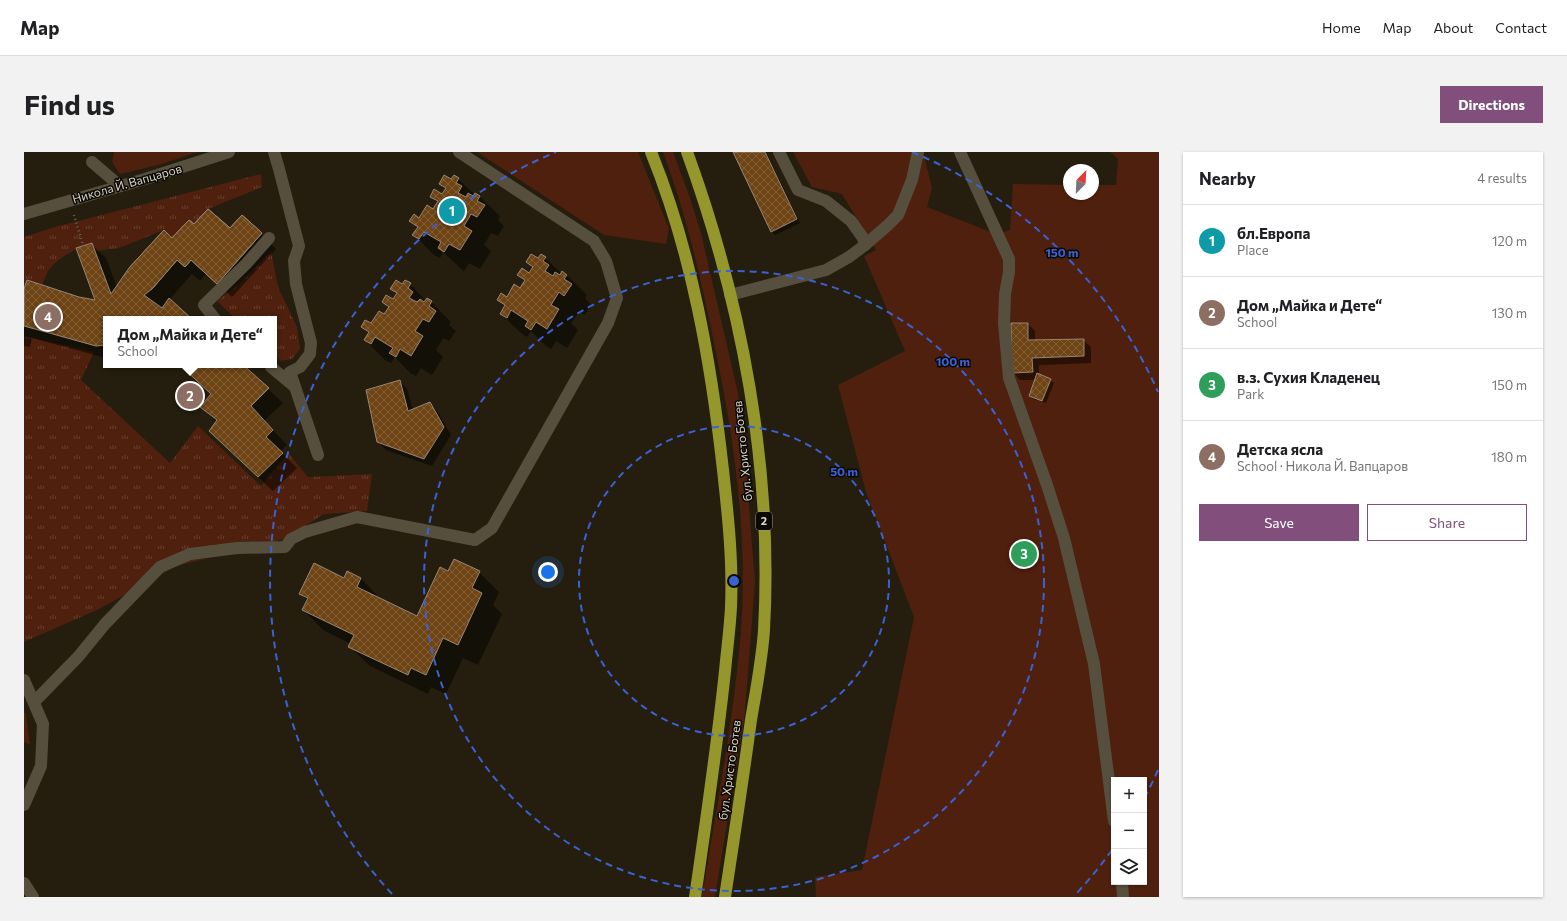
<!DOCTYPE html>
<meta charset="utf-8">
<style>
body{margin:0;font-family:Commissioner,sans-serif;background:#f2f2f2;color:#202124}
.controls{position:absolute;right:12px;bottom:12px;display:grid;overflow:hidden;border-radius:0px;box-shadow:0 1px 3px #0004}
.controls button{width:36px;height:36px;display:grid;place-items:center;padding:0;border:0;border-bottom:1px solid #e0e0e0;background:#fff;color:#202124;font:20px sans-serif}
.compass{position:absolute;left:1039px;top:12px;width:36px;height:36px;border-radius:50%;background:#fff;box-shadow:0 1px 3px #0004;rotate:24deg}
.you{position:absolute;left:524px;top:420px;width:14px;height:14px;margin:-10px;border:3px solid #fff;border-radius:50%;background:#1a73e8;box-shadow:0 0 0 6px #1a73e833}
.badge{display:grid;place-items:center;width:26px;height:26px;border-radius:50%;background:#824f7c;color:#fff;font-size:13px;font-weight:700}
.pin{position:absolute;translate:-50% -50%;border:2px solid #fff;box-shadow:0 1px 4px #0006}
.popup{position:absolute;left:79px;top:164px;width:174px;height:52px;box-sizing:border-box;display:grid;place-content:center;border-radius:0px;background:#fff;filter:drop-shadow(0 1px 3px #0005);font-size:13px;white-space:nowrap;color:#757577}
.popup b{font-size:15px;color:#202124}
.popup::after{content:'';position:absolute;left:50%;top:100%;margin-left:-8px;border:8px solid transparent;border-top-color:#fff}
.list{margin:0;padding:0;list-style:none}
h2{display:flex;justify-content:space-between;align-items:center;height:52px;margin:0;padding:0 16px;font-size:17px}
h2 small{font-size:13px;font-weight:400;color:#757577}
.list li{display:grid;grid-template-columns:26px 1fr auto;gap:12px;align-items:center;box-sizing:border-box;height:72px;padding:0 16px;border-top:1px solid #e0e0e0}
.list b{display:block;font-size:15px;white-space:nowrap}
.list p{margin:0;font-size:13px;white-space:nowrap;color:#757577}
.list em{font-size:13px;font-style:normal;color:#757577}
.actions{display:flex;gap:8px;padding:12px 16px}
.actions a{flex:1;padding:9px 0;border:1px solid #824f7c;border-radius:0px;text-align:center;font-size:14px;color:#824f7c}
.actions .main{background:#824f7c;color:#fff}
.icon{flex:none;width:22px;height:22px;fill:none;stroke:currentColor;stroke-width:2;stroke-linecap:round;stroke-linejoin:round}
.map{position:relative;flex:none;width:1135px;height:745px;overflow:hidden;border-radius:0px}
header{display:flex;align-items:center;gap:24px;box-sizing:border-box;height:56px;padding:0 20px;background:#fff;border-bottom:1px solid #e0e0e0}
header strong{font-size:19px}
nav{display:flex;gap:22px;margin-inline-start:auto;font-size:14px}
.intro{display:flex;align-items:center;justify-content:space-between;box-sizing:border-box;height:96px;padding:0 24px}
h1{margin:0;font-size:28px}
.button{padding:10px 18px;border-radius:0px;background:#824f7c;color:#fff;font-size:14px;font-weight:700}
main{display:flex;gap:24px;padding:0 24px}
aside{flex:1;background:#fff;border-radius:0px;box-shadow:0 1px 3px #0004}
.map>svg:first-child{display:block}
</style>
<header>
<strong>Map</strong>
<nav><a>Home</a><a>Map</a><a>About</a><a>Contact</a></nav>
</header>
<div class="intro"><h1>Find us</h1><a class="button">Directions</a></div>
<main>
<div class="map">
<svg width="1135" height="745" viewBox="0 0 1135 745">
<defs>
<pattern id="park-tufts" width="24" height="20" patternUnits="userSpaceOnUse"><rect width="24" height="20" fill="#4e200d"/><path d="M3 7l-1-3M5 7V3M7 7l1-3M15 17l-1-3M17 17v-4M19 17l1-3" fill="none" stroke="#67402f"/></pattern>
<pattern id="building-cross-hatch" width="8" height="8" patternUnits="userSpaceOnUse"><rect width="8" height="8" fill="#6e4415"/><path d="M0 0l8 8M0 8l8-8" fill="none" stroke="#825e36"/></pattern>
</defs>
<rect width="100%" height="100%" fill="#251e0e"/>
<g fill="#4e200d" fill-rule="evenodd">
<polygon points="90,0 174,0 134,13 96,22 88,10"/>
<polygon points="453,0 614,0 645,77 642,92 580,83"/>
<path d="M639 0H649L665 43 677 81 714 241 721 304 731 430 721 560 691 745H678C692 657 710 566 717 478 724 381 710 285 690 191 677 126 662 62 639 0Z"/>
<path d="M769 0H899L908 36 903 55 972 82 986 78 989 32 1045 33V42H1069V33H1092L1094 7 1086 0H1135V745H792L791 725 838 718 890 465 842 340 814 233 881 199 840 104 852 98 818 42 788 35ZM1090 628H1120V730H1090Z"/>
<polygon points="0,559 2,562 6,593 0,590"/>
</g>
<g fill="url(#park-tufts)">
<path d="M237 22 238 35 184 57 170 72 164 68 148 86 140 78 95 96 72 99 67 91C53 96 30 107 23 121 21 125 20 129 18 133L0 137V85L31 75Z"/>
<polygon points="247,99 254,135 273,175 276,197 268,207 256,209 250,203 250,167 212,167 193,149 215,132"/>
<polygon points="0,184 70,200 57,228 146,311 174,274 237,334 264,301 284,325 348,322 343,359 300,362 260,387 152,414 75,457 0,490"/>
</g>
<g fill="#0007" fill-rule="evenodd">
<polygon points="710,0 742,0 776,71 751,83 747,79"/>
<polygon points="434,27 451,43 451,42 456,45 476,64 474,68 480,74 474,84 467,81 460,93 467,99 456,117 445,111 440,119 435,115 419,100 416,106 410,103 390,83 394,76 386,69 396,67 409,58 414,51 407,45 418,43 422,38 416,32"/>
<path d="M218 64 252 97 208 145 182 122 176 129 168 122 145 148 167 167H82V206L8 186 6 195 0 194V141L55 146 72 149 67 92 82 106 93 135 148 87 170 74 206 78ZM141 152 138 157 136 156Z"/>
<polygon points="521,106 538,122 543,123 563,143 561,146 567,153 561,163 555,160 547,171 554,178 543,196 532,189 527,197 522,194 507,179 503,185 497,181 477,162 481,155 474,148 483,146 496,137 501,130 494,123 506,122 509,116 503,110"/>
<polygon points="386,132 402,149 407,150 427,170 425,173 432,179 425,189 419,186 412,198 419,205 408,223 397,216 392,224 386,221 371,205 367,211 361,208 341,188 345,182 338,175 347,173 361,164 365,156 359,150 370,148 373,143 367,137"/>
<polygon points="1004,172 1011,179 1011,189 1059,188 1067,195 1067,211 1015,213 1015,223 1026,228 1030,231 1022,251 1009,247 1006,243 1012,228 996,228 989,220"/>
<polygon points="156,213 218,213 259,251 240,269 263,293 256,299 273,316 249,339 201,294 192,270 177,255 188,243"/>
<polygon points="376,229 383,237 389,258 406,251 413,259 427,283 408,314 362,298 354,290"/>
<polygon points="425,420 455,420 475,440 469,453 478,462 454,513 439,506 422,542 407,535 404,542 346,514 326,495 327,492 299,478 279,458 283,448 276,441 321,427 337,426 356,447 394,465"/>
</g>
<g fill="url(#building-cross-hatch)" stroke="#978677">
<polygon points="709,0 741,0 773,67 747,80"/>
<polygon points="420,23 427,27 430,23 435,26 432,31 438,34 434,41 442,45 444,41 449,44 451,41 456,44 453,49 461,53 453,65 447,62 440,74 448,79 436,98 425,92 420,100 414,96 417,90 400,80 395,87 388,83 394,75 385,69 390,62 395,66 403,53 409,57 414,49 406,45 410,37 418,42 422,36 415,32"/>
<polygon points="184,57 206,76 218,63 238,81 193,132 167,108 161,115 153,108 128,137 105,116 140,78 148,86 165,68 170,72"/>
<polygon points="184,57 206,76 218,63 238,81 193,132 167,108 161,115 153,108 128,137 120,143 138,156 145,146 168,167 82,167 82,193 72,194 0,174 0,137 3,128 55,145 71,148 52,96 68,91 87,142 105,116 140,78 148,86 165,68 170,72"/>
<polygon points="507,102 514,106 517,102 522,105 519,109 525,113 521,119 529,124 531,120 536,123 538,119 543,123 540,127 548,132 540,144 535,140 527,153 535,157 523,177 512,170 507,178 501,174 504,169 487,158 483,166 476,162 481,153 473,148 477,141 483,145 490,132 496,136 501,128 493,123 498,116 505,121 509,115 502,110"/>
<polygon points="372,128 378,132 381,128 387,131 384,136 389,140 385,146 393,150 396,147 400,150 403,146 408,149 405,154 412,159 405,170 399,167 391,179 399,184 387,204 376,197 372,205 365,201 369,196 351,185 347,192 340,188 345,180 337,175 341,168 347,171 355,159 360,162 365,155 358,150 362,143 369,147 373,141 366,137"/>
<polygon points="987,171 1004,171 1004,188 1060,187 1060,204 1008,206 1009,220 988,221"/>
<polygon points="156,213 219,213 245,236 227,254 249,278 242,285 259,301 234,325 185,279 193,268 176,255 187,242"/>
<polygon points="1013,221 1027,227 1018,249 1005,244"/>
<polygon points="376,228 384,259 406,250 420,275 400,307 353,290 342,238"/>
<polygon points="430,407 456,419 448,436 458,441 434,493 419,486 402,523 387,516 384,523 324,495 330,483 278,458 284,446 275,442 290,411 320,426 323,419 337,426 333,435 393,464 416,415 424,419"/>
</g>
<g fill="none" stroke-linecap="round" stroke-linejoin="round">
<polyline stroke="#696355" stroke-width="2.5" stroke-dasharray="1 3" stroke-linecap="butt" points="50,63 59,93"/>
<g stroke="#574f3d" stroke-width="12">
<polyline points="250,0 255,17 275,94 270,109 272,132 287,191 286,202 276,215 266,220 294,303"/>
<polyline points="755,0 774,38 802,49 827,69 839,86 841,93"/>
<polyline points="936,0 985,107 985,120 981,142 980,171 985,226 1023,333 1040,386 1070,512 1090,669"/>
<polyline points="68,10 96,34"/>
<polyline points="0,62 121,27 205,0"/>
<polyline points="706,143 802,118 825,105 841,93 864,73 874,63 888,28 894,0"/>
<polyline points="191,167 180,153 222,112 245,86"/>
<polyline points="247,215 271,235"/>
<polyline points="0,528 19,572 17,614 0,653"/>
<polyline points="10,550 54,505 81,472 136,415 166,402 213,396 261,395 267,387 281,380 333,365 451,388 468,376 584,171 593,146 582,109 570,89 435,0"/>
<polyline points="1098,730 1099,745"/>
<polyline points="0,731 9,745"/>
</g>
<g stroke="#95972c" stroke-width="12">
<path d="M627 0C668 101 687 210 699 318 704 363 709 409 707 455 706 476 703 497 701 519 693 595 682 670 671 745"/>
<path d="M663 0C718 151 749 316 740 478 738 508 732 538 727 568 719 627 710 686 701 745"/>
</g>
</g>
<g fill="none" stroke="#3962d6" stroke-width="2" stroke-dasharray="7 5">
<circle cx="710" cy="429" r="155"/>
<circle cx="710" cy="429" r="310"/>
<path d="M1134 618A464 464 0 0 1 1122 643M1088 698A464 464 0 0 1 1052 742M368 742A464 464 0 0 1 532 0M888 0A464 464 0 0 1 1134 240"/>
</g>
<g text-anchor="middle" stroke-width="3" stroke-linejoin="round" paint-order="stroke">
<rect fill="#0c0904" stroke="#9a968d" stroke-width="1" x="732" y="360" width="16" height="18" rx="3"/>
<g font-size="11" font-weight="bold" fill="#d7d3c8">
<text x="740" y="373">2</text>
</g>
<g font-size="12" fill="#d7d3c8" stroke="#0c0904">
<text transform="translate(103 32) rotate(-16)" y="4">Никола Й. Вапцаров</text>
<text transform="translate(719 299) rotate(-96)" y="4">бул. Христо Ботев</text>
<text transform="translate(706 618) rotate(-82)" y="4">бул. Христо Ботев</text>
</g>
</g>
<circle cx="710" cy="429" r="6" fill="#3962d6" stroke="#0c0904" stroke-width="2"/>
<g font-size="12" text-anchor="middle" font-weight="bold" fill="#3962d6" stroke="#0c0904" stroke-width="3" stroke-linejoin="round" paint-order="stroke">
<text x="1038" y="105">150 m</text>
<text x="929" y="214">100 m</text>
<text x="820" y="324">50 m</text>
</g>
</svg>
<div class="controls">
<button>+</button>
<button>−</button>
<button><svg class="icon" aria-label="layers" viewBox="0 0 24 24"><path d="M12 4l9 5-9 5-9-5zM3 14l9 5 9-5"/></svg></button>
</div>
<svg class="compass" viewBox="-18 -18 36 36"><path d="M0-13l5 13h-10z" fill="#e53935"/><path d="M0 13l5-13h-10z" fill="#757577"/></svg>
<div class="you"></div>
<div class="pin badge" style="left:428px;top:59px;background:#0f9aa8">1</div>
<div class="pin badge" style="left:166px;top:244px;background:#8d6e63">2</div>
<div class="popup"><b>Дом „Майка и Дете“</b>School</div>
<div class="pin badge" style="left:1000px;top:402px;background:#2e9e5b">3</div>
<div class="pin badge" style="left:24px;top:165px;background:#8d6e63">4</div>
</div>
<aside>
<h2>Nearby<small>4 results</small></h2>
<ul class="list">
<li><span class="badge" style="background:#0f9aa8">1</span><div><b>бл.Европа</b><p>Place</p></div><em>120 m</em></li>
<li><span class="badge" style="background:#8d6e63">2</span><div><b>Дом „Майка и Дете“</b><p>School</p></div><em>130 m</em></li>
<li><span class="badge" style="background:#2e9e5b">3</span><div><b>в.з. Сухия Кладенец</b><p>Park</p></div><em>150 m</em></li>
<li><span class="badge" style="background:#8d6e63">4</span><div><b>Детска ясла</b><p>School · Никола Й. Вапцаров</p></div><em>180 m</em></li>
</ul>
<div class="actions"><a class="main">Save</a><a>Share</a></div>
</aside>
</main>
